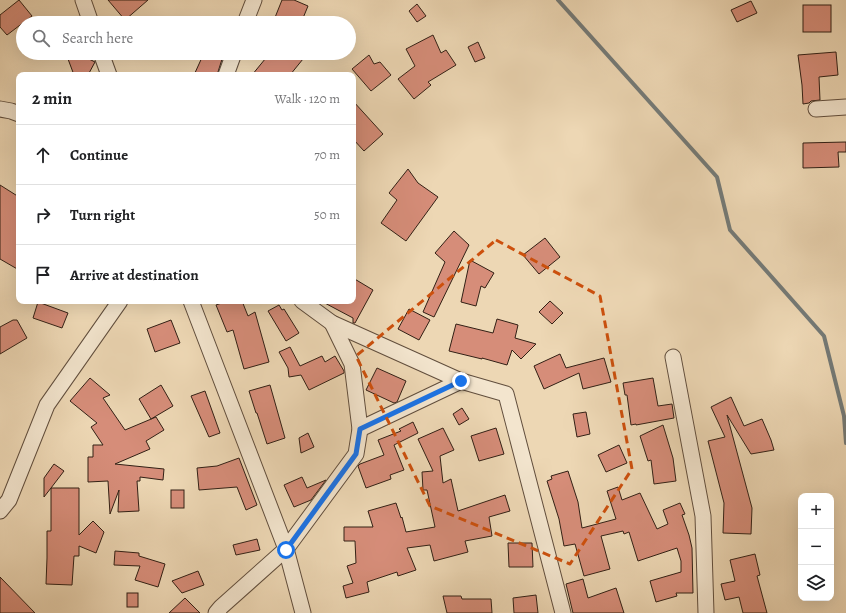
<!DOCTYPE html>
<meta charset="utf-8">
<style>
body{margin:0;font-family:Alegreya,serif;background:#f6f6f6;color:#202124}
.controls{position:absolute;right:12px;bottom:12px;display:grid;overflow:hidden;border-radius:8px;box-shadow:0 4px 16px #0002}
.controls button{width:36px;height:36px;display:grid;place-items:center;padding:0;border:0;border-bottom:1px solid #e0e0e0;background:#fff;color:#202124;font:20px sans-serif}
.stop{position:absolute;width:12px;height:12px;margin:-9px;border:3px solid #1a73e8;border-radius:50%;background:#fff}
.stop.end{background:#1a73e8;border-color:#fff;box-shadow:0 1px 4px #0008}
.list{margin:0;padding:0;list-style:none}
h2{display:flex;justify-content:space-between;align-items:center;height:52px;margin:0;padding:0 16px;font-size:17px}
h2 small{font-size:13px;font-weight:400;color:#757577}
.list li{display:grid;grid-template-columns:26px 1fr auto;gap:12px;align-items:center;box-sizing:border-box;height:60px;padding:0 16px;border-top:1px solid #e0e0e0}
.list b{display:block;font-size:15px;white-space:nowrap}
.list em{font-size:13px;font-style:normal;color:#757577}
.icon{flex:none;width:22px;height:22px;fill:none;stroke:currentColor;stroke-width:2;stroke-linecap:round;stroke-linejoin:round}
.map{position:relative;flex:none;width:846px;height:613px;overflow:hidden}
.search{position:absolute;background:#fff;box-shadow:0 4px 16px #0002;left:16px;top:16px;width:340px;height:44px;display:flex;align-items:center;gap:10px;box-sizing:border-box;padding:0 14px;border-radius:22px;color:#757577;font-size:15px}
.panel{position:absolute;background:#fff;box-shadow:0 4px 16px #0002;left:16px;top:72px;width:340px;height:232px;border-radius:8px}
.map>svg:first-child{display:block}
</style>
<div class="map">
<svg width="846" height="613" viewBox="0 0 846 613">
<rect width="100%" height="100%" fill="#edd7b4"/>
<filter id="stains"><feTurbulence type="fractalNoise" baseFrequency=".005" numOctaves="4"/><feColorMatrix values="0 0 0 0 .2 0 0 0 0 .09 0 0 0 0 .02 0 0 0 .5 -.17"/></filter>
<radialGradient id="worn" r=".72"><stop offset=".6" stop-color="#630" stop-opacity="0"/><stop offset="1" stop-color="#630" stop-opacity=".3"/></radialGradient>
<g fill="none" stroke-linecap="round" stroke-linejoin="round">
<polyline stroke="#747a77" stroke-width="4" points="558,0 717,177 730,230 824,336 844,416 846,443"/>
</g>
<g fill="#d68d79" stroke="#322015">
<polygon points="19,0 32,16 7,35 0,27 0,15"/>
<polygon points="108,0 148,0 125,20"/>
<polygon points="282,0 294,0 308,6 301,23 281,23 274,20"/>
<polygon points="751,1 757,13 737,22 731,10"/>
<polygon points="417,4 426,16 417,22 409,11"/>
<rect x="803" y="5" width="28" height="27"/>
<polygon points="433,35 441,53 446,50 456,65 428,82 431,85 414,99 398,79 415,66 406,49"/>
<polygon points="478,42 485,58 475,62 468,47"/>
<polygon points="836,52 838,75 819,77 820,100 811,101 809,103 803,104 802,85 798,55"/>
<polygon points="71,53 77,53 95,62 88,75 74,75 68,59"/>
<polygon points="204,53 224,53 217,75 194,75"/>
<polygon points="270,53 296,53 303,59 290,75 252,75"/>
<polygon points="369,55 374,64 380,62 391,75 371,91 352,69"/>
<polygon points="353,101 383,134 364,151 353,139"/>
<polygon points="846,142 846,152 838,152 839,167 803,168 803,143"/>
<polygon points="408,169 418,183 438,197 406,241 381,223 397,200 389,193"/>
<polygon points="0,185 19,197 19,270 0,259"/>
<polygon points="454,231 469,245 434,317 423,312 445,262 435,253"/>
<polygon points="545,238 560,257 539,274 523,255"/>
<polygon points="470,260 494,273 485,288 481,286 476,306 461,302"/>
<polygon points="353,278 373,290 355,323 353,323 353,318 321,301 353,301"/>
<polygon points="227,301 242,301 248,316 255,312 269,362 244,369 233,330 227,332 216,305"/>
<polygon points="550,301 563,313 552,324 539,312"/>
<polygon points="38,302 68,313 62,328 33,318"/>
<polygon points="279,305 282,310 284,309 299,333 286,341 268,311"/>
<polygon points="409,309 430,320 419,340 398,329"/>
<polygon points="497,319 518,325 515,338 536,344 521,359 512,350 507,365 482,358 482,359 449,351 456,324 493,333"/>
<polygon points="13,320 17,320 27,338 0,354 0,327"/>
<polygon points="171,320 180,343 155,352 147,329"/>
<polygon points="290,347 300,366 322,356 325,362 335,356 344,371 344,373 309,390 301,375 289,377 288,368 279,352"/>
<polygon points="560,354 566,368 604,358 611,382 583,389 579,373 544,389 534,366"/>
<polygon points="377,368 406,381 397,402 394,403 366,390"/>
<polygon points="90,378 110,395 103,398 125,430 156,417 164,430 146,441 150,449 115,464 164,469 163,480 140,477 140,481 137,481 139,511 118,512 119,490 110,514 108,481 88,482 88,457 93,457 93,445 103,445 91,427 97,423 70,401"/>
<polygon points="653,378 658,406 672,404 674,418 636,425 636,424 631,425 627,395 625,395 623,383"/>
<polygon points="161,385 173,406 151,419 139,399"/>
<polygon points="270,385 285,438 267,444 257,413 256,413 249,391"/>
<polygon points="205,391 220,433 209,437 191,396"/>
<polygon points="731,397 744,426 762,419 771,440 774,450 751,454 727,415 752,508 751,534 723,533 724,503 708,441 725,437 711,407"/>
<polygon points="462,408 469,419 459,425 453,414"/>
<polygon points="586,412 590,434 577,437 573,414"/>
<polygon points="413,422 418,433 394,445 404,470 390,475 391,479 366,488 358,466 360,464 384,455 378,440 401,431 399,429"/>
<polygon points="663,425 673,458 676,481 654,484 651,460 648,461 640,436"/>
<polygon points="443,428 454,450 440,456 443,483 451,479 458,511 505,495 510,511 489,517 492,536 465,541 468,552 434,561 430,545 407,548 416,570 398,576 397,572 367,582 369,592 346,598 343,586 353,583 347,566 356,563 355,541 344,541 344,527 373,527 368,511 396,503 401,518 402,517 406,532 435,527 427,490 423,490 422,472 433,471 418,439"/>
<polygon points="496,428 504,454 479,461 471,436"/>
<polygon points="308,433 314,447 301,453 299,438"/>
<polygon points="619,445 627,463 606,472 598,455"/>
<polygon points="239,458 257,505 246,510 237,487 199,490 197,468 217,466"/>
<polygon points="54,464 64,471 51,488 79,488 79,535 93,521 104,532 96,553 79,546 79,556 74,556 72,585 46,584 47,558 47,531 51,531 51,488 44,497 44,478"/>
<polygon points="568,471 578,502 582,528 616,519 607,491 618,487 622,500 640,493 657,529 668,524 663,510 680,503 685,514 682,515 689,535 692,548 693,593 676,593 677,596 656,602 650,581 681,572 681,561 677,548 638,561 629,532 624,534 623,531 601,536 610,569 584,576 575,544 564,546 559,519 547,481 552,479 551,476"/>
<polygon points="302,477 307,488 326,480 311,500 294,507 284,485"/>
<rect x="171" y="490" width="13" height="18"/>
<polygon points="257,539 260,550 236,555 233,545"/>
<polygon points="508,543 532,543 533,567 509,567"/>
<polygon points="115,551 139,553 139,556 165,564 158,587 135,580 140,566 114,565"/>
<polygon points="755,554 760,575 757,576 767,613 743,613 739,597 725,600 721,584 735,581 730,560"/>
<polygon points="198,571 204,585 182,593 172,581"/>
<polygon points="0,577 35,613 0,613"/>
<polygon points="583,579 588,598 616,588 624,613 573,613 566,584"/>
<rect x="127" y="593" width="11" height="14"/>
<polygon points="536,595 538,613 514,613 513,598"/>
<polygon points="443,596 461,596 462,599 491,599 492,613 447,613"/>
<polygon points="185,598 200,613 169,613"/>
</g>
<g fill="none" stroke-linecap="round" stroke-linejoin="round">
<g stroke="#614e3d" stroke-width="17">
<g id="street">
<polyline points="83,0 91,23"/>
<polyline points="245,23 254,0"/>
<polyline points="101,53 109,75"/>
<polyline points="226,75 234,53"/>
<polyline points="0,109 11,111 19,114"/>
<polyline points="816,109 846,107"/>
<polyline points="191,301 286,549 303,613"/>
<polyline points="302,301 332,323 461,381 506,394 563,613"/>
<polyline points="673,357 703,516 706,613"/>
<polyline points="360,429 461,381"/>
<polyline points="0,511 9,500 47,405 120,301"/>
<polyline points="216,613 221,607 286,549 356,454 360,429 352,364 332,323"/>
</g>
</g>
<use href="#street" stroke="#f3e5ce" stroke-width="15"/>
</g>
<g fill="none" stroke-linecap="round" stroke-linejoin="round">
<polyline stroke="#1a73e8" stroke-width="5" points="286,550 356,454 360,429 461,381"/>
</g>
<path fill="none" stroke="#cd500d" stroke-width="3" stroke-dasharray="8 5" stroke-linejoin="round" d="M496 240 600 296 632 469 570 564 430 506 356 356Z"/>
<rect width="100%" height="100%" filter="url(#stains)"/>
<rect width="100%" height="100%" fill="url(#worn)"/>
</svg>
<div class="controls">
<button>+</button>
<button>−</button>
<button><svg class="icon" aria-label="layers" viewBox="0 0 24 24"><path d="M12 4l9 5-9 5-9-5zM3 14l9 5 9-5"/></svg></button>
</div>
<div class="stop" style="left:286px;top:550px"></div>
<div class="stop end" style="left:461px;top:381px"></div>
<div class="search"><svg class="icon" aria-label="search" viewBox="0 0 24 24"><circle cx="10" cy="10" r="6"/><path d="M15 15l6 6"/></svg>Search here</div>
<section class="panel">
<h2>2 min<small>Walk · 120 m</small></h2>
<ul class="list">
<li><svg class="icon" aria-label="ahead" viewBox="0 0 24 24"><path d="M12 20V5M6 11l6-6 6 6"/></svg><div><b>Continue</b></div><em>70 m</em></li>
<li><svg class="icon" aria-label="right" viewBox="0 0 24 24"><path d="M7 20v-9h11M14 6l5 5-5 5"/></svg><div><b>Turn right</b></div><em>50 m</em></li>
<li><svg class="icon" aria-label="arrive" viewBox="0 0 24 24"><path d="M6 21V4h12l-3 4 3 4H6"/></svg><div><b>Arrive at destination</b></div></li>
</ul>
</section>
</div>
